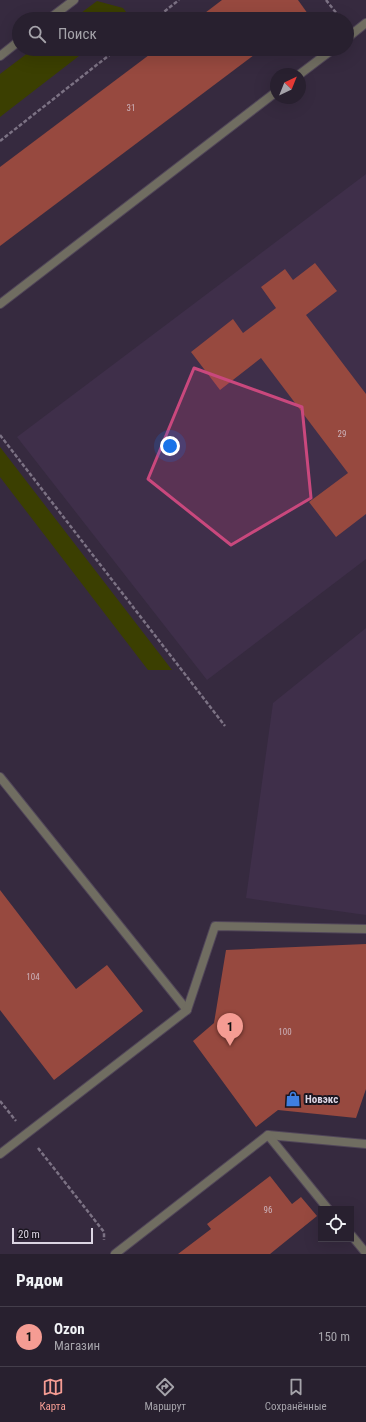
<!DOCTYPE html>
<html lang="ru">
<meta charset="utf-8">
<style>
body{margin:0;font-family:"Roboto Condensed",sans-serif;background:#302837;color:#f1f3f6}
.controls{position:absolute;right:12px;bottom:12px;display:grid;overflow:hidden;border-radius:0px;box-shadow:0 4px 16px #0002}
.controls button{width:36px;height:36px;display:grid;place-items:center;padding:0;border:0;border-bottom:1px solid #443e4b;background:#28202f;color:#f1f3f6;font:20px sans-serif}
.compass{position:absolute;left:270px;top:68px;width:36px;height:36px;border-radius:50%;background:#28202f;box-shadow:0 4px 16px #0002;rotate:43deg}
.scale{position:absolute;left:12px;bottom:10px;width:81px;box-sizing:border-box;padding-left:4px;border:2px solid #ddd6e4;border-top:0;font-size:11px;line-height:14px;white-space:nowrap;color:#ddd6e4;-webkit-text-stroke:3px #1a151f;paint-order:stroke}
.you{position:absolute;left:170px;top:446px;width:14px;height:14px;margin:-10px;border:3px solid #fff;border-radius:50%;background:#1a73e8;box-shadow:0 0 0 6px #1a73e833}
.badge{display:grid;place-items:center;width:26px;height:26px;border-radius:50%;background:#f59c93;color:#111;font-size:13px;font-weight:700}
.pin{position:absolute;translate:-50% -33px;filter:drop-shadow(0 1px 2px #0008)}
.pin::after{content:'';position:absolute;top:21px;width:14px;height:12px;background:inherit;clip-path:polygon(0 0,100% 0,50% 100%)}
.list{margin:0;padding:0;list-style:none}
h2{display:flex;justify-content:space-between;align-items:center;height:52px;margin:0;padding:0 16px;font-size:17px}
h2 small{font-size:13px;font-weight:400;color:#a5a3aa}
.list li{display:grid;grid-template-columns:26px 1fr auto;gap:12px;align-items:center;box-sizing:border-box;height:60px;padding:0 16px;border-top:1px solid #443e4b}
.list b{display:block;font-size:15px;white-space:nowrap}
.list p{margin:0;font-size:13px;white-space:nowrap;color:#a5a3aa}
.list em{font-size:13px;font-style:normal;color:#a5a3aa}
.icon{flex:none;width:22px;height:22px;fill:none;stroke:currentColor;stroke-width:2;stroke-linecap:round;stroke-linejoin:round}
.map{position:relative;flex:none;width:366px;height:1254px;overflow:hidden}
.search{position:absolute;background:#28202f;box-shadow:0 4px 16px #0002;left:12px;right:12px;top:12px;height:44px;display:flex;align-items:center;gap:10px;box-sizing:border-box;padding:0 14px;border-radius:22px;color:#a5a3aa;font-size:15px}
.sheet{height:112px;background:#28202f}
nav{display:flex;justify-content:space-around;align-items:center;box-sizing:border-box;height:56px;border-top:1px solid #443e4b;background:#28202f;font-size:11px;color:#a5a3aa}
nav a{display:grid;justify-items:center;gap:2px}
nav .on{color:#f59c93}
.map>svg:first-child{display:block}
</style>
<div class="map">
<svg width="366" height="1254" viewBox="0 0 366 1254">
<rect width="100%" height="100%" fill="#362a3f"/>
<g fill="#3f2f4a">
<polygon points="366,174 366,559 207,680 17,437"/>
<polygon points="366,628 366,915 246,898 273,703"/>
</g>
<g fill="#3b3f01">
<polygon points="97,1 123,8 130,17 127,19 73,19"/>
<polygon points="33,49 88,49 0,117 0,74"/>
<polygon points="0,447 172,670 148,670 0,477"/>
</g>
<g fill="#97493f">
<polygon points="222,0 298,0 308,14 301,19 197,19"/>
<polygon points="157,49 262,49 0,246 0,167"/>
<polygon points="315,263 337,291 306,315 366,394 366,514 336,537 309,502 348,473 261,358 220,390 191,352 233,319 243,333 276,308 261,287 285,269 293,280"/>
<polygon points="0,890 76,989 107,965 143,1011 54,1080 0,1010"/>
<polygon points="366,944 366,1089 356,1118 278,1110 256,1127 193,1041 214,1023 226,950"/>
<polygon points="270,1176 292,1204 301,1197 317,1216 270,1254 178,1254 211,1229 207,1224"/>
</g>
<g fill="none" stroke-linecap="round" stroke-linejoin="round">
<g stroke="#514659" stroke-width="10">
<g id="service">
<polyline points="347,38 366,23"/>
<polyline points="300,74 333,49"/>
<polyline points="0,304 276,92"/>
<polyline points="0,777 187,1010"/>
<polyline points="268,1135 366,1144"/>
<polyline points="0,1154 187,1010 215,926 366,929"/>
<polyline points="352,1236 366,1253"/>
<polyline points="115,1254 268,1135 328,1209"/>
</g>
</g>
<g stroke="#514659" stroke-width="10">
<g id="minor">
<polyline points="49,19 74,0"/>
<polyline points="0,56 19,41"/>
</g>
</g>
<g stroke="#7c7284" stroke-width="2.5" stroke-dasharray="4 2" stroke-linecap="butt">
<polyline points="326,0 341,19"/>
<polyline points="155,19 179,0"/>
<polyline points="0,141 117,49"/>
<polyline points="0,435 225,726"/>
<polyline points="0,1101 16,1121"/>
<polyline points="38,1148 104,1232 104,1240"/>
</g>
<use href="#service" stroke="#706d61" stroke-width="8"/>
<use href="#minor" stroke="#706d61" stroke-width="8"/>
</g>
<path fill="#c9487d" fill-opacity="0.2" stroke="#c9487d" stroke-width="3" stroke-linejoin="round" d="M194 368 302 407 311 498 231 545 148 479Z"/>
<defs>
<g id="shop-bare" transform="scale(1.2)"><path d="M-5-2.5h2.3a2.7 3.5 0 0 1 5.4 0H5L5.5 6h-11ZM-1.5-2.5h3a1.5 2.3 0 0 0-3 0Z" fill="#3f7fe0" stroke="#1a151f" stroke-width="2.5" paint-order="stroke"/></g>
</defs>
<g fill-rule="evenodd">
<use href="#shop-bare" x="293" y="1099"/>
</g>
<g text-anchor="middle" stroke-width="4" stroke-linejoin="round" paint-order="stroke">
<g font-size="9" fill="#ccb3bb">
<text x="131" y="111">31</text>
<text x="342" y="437">29</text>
<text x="33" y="980">104</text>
<text x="285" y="1035">100</text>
<text x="268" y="1213">96</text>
</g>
<g font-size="11" font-weight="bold" fill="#ddd6e4" stroke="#1a151f" text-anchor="start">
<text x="305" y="1103">Новэкс</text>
</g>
</g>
</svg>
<div class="controls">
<button><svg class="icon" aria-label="locate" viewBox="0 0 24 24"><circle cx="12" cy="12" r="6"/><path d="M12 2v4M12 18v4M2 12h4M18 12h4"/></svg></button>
</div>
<svg class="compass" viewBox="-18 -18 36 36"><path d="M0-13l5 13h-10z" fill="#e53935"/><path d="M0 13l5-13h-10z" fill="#a5a3aa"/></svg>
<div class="scale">20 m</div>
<div class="you"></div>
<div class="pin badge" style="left:230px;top:1046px">1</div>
<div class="search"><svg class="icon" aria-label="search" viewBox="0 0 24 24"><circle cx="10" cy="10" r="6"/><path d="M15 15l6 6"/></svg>Поиск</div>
</div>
<section class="sheet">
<h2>Рядом<small></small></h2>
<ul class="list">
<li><span class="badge">1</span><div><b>Ozon</b><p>Магазин</p></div><em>150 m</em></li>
</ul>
</section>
<nav>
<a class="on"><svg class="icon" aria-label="map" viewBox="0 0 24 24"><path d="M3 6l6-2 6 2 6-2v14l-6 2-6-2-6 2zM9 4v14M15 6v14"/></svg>Карта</a>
<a><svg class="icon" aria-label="directions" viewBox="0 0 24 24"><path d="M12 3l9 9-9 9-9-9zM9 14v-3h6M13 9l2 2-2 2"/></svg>Маршрут</a>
<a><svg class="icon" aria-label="saved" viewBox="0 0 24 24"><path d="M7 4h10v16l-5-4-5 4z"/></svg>Сохранённые</a>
</nav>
